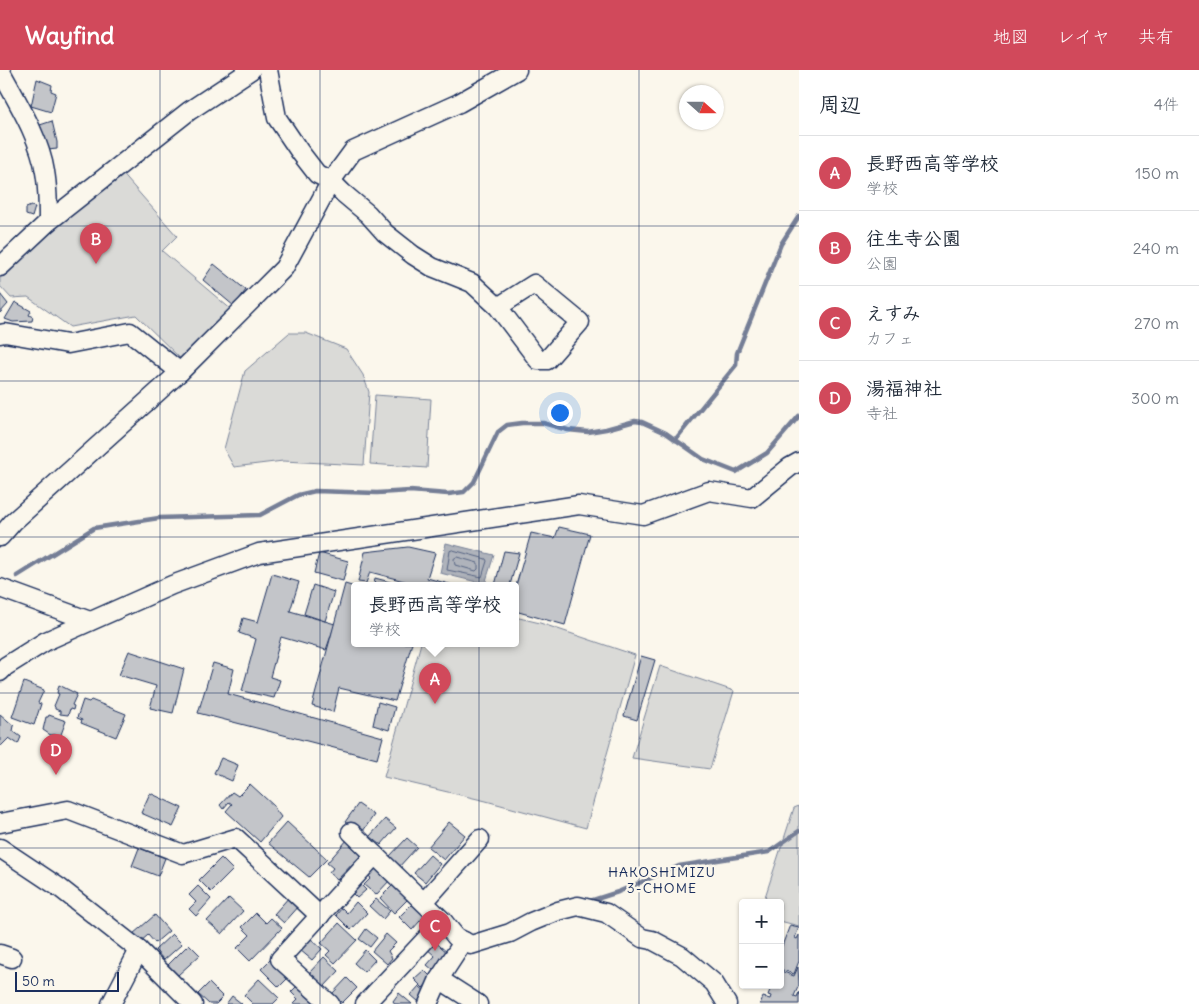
<!DOCTYPE html>
<html lang="ja">
<meta charset="utf-8">
<style>
body{margin:0;font-family:Delius,"Klee One",sans-serif;background:#f2f2f3;color:#1f2937}
.controls{position:absolute;right:15px;bottom:15px;display:grid;overflow:hidden;border-radius:5px;box-shadow:0 1px 4px #0004}
.controls button{width:45px;height:45px;display:grid;place-items:center;padding:0;border:0;border-bottom:1px solid #e0e1e3;background:#fff;color:#1f2937;font:25px sans-serif}
.compass{position:absolute;left:679px;top:15px;width:45px;height:45px;border-radius:50%;background:#fff;box-shadow:0 1px 4px #0004;rotate:111deg}
.scale{position:absolute;left:15px;bottom:12px;width:104px;box-sizing:border-box;padding-left:5px;border:2px solid #1b2f5e;border-top:0;font-size:14px;line-height:18px;white-space:nowrap;color:#1b2f5e;-webkit-text-stroke:4px #fbf7ec;paint-order:stroke}
.you{position:absolute;left:559px;top:342px;width:18px;height:18px;margin:-12px;border:4px solid #fff;border-radius:50%;background:#1a73e8;box-shadow:0 0 0 8px #1a73e833}
.badge{display:grid;place-items:center;width:32px;height:32px;border-radius:50%;background:#d1495b;color:#fff;font-size:16px;font-weight:700}
.pin{position:absolute;translate:-50% -41px;filter:drop-shadow(0 1px 2px #0008)}
.pin::after{content:'';position:absolute;top:26px;width:18px;height:15px;background:inherit;clip-path:polygon(0 0,100% 0,50% 100%)}
.popup{position:absolute;left:351px;top:512px;width:168px;height:65px;box-sizing:border-box;display:grid;place-content:center;border-radius:5px;background:#fff;filter:drop-shadow(0 1px 4px #0005);font-size:16px;white-space:nowrap;color:#747a83}
.popup b{font-size:19px;color:#1f2937}
.popup::after{content:'';position:absolute;left:50%;top:100%;margin-left:-10px;border:10px solid transparent;border-top-color:#fff}
.list{margin:0;padding:0;list-style:none}
h2{display:flex;justify-content:space-between;align-items:center;height:65px;margin:0;padding:0 20px;font-size:21px}
h2 small{font-size:16px;font-weight:400;color:#747a83}
.list li{display:grid;grid-template-columns:32px 1fr auto;gap:15px;align-items:center;box-sizing:border-box;height:75px;padding:0 20px;border-top:1px solid #e0e1e3}
.list b{display:block;font-size:19px;white-space:nowrap}
.list p{margin:0;font-size:16px;white-space:nowrap;color:#747a83}
.list em{font-size:16px;font-style:normal;color:#747a83}
.map{position:relative;flex:none;width:799px;height:934px;overflow:hidden}
header{display:flex;align-items:center;gap:30px;box-sizing:border-box;height:70px;padding:0 25px;background:#d1495b;color:#fff}
header strong{font-size:24px}
nav{display:flex;gap:28px;margin-inline-start:auto;font-size:18px}
main{display:flex}
aside{flex:1;background:#fff}
.map>svg:first-child{display:block}
</style>
<header>
<strong>Wayfind</strong>
<nav><a>地図</a><a>レイヤ</a><a>共有</a></nav>
</header>
<main>
<div class="map">
<svg width="799" height="934" viewBox="0 0 799 934">
<rect width="100%" height="100%" fill="#fbf7ec"/>
<filter id="ink" filterUnits="userSpaceOnUse"><feTurbulence type="fractalNoise" baseFrequency=".02" numOctaves="2"/><feDisplacementMap in="SourceGraphic" scale="10" xChannelSelector="R" yChannelSelector="G"/><feConvolveMatrix kernelMatrix="1 2 1 2 8 2 1 2 1" color-interpolation-filters="sRGB"/></filter>
<g filter="url(#ink)">
<g fill="#dadad7" stroke="#7a849a">
<polygon points="120,101 177,166 162,181 233,241 187,295 136,245 70,257 28,227 11,228 0,216 0,208"/>
<polygon points="289,263 306,263 346,279 363,305 369,322 364,395 283,391 234,397 224,379 245,301"/>
<polygon points="375,325 431,329 427,398 370,394"/>
<polygon points="515,547 540,553 635,585 586,758 486,731 384,707 421,573 515,573"/>
<polygon points="660,596 734,621 710,699 632,688"/>
<polygon points="799,736 799,856 780,851 780,833 768,833 765,827 794,738"/>
</g>
<polygon fill="#afb3bb" stroke="#747e96" points="446,473 494,485 485,514 440,503"/>
<g fill="none" stroke-linecap="round" stroke-linejoin="round">
<g stroke="#566483" stroke-width="1">
<polygon points="453,480 486,489 487,491 482,507 447,500 450,481"/>
<polygon points="457,487 478,493 478,499 476,501 455,495 454,489"/>
</g>
<g stroke="#747e96" stroke-width="4.5">
<polyline points="675,370 736,295 737,283 781,174 799,146"/>
<polyline points="17,506 94,458 159,448 260,445 298,425 315,421 377,423 410,421 448,424 464,422 474,412 498,362 507,355 522,353 543,353 568,360 588,362 606,359 635,351 642,352 666,363 703,389 736,402 767,383 799,346"/>
<polyline points="587,832 618,822 679,796 769,782 799,761"/>
</g>
</g>
<g fill="#c3c5c9" stroke="#1b2f5e">
<polygon points="37,9 52,15 51,21 56,23 51,42 31,36"/>
<polygon points="52,51 57,72 57,79 48,80 40,55"/>
<polygon points="31,136 35,137 32,147 26,145 26,138"/>
<polygon points="214,194 246,220 234,236 203,210"/>
<polygon points="0,224 8,234 0,243"/>
<polygon points="15,232 31,241 29,245 33,247 32,251 13,252 5,249"/>
<polygon points="559,457 590,464 565,555 515,541 515,519 531,463 555,468"/>
<polygon points="408,477 435,483 427,508 453,515 419,515 370,502 366,513 358,512 365,482"/>
<polygon points="504,481 519,483 510,515 495,515"/>
<polygon points="319,483 348,491 343,511 314,503"/>
<polygon points="272,504 299,512 290,541 335,554 326,580 281,567 270,607 280,610 274,628 242,621 256,569 239,563 243,548 258,552"/>
<polygon points="375,508 401,515 374,515"/>
<polygon points="345,514 355,517 355,573 412,573 395,631 339,618 333,642 312,636"/>
<polygon points="313,515 334,522 325,551 304,544"/>
<polygon points="129,581 184,599 173,643 150,638 156,616 119,605"/>
<polygon points="641,586 655,590 637,650 624,646"/>
<polygon points="213,593 234,599 228,624 383,667 377,689 198,643"/>
<polygon points="24,612 44,620 38,633 41,634 34,655 12,647"/>
<polygon points="59,615 77,624 72,635 74,636 73,640 70,639 68,645 60,644 60,641 55,639 55,637 54,636 59,624 57,623"/>
<polygon points="83,630 89,632 91,630 126,644 116,667 81,653 82,650 77,648"/>
<polygon points="378,632 395,637 389,660 373,655"/>
<polygon points="0,644 14,656 13,661 21,667 18,674 9,668 1,676 0,675"/>
<polygon points="49,645 66,651 60,667 53,664 52,666 43,660 46,647 48,647"/>
<polygon points="221,688 238,695 232,711 214,703"/>
<polygon points="250,714 274,736 275,739 281,747 260,772 226,741 232,734 229,732 223,739 220,735 232,722 238,726"/>
<polygon points="150,723 182,738 173,757 141,743"/>
<polygon points="358,734 374,745 361,764 345,752"/>
<polygon points="385,749 396,758 381,775 370,766"/>
<polygon points="287,752 327,789 309,807 268,773"/>
<polygon points="449,752 465,765 444,790 428,777"/>
<polygon points="407,768 417,777 398,798 388,788"/>
<polygon points="348,769 363,783 337,810 329,803 333,798 327,793"/>
<polygon points="139,778 165,788 158,806 132,796"/>
<polygon points="430,785 440,794 425,812 414,803"/>
<polygon points="221,788 233,800 211,822 199,810"/>
<polygon points="373,794 391,809 376,825 364,815 371,808 365,803"/>
<polygon points="356,810 366,820 357,828 348,819"/>
<polygon points="396,812 410,827 394,843 380,828"/>
<polygon points="198,816 211,829 196,846 189,839 196,832 189,825"/>
<polygon points="290,826 300,835 284,853 274,844"/>
<polygon points="229,828 243,841 222,864 207,851"/>
<polygon points="376,829 390,841 383,849 369,836"/>
<polygon points="415,831 428,842 412,860 399,847"/>
<polygon points="356,832 367,843 351,860 336,845 342,838 347,843"/>
<polygon points="256,843 266,853 271,848 282,858 250,891 237,878 250,865 242,857"/>
<polygon points="155,845 169,861 155,873 148,865 140,872 133,864"/>
<polygon points="339,853 357,870 335,893 326,885 330,881 321,873"/>
<polygon points="790,855 799,857 795,868 797,869 799,865 799,891 794,904 780,899 780,881"/>
<polygon points="366,859 377,868 370,877 359,869"/>
<polygon points="172,864 182,874 164,890 155,880"/>
<polygon points="386,864 396,873 388,881 392,888 387,894 372,881"/>
<polygon points="310,868 322,879 312,890 300,880"/>
<polygon points="433,870 448,883 433,900 427,895 435,886 426,878"/>
<polygon points="189,874 200,885 178,905 168,895"/>
<polygon points="365,880 375,890 364,902 354,893"/>
<polygon points="324,887 339,901 323,918 308,904"/>
<polygon points="272,888 290,906 279,917 261,899"/>
<polygon points="798,897 799,915 794,926 797,927 799,922 799,934 760,934 763,927 770,929 771,926 768,925 772,915 780,915 781,901 794,906"/>
<polygon points="424,900 432,908 423,918 414,909"/>
<polygon points="347,908 357,918 342,933 332,924"/>
<polygon points="259,909 279,928 273,934 253,934 244,925"/>
<polygon points="209,913 223,927 216,934 209,934 198,924"/>
<polygon points="299,914 319,934 293,934 298,929 291,922"/>
<polygon points="419,916 427,923 419,932 411,925"/>
<polygon points="399,923 412,934 395,934 393,931"/>
<polygon points="232,926 242,934 226,934"/>
</g>
<g fill="none" stroke-linecap="round" stroke-linejoin="round">
<g stroke="#1b2f5e" stroke-width="21">
<g id="minor">
<path d="M0 0C16 30 40 68 45 102 48 118 48 135 48 152"/>
<polyline points="268,0 277,48 300,82 317,104 331,111 343,123 368,144 385,163 413,185 432,197 472,213 498,237 538,290 547,290 580,252 534,214 498,237"/>
<polyline points="0,197 48,152 189,41 251,0"/>
<polyline points="0,264 5,263 68,274 130,262 180,302"/>
<polyline points="0,467 13,452 180,302 284,198 331,111 353,81 459,33 517,0"/>
<polyline points="0,518 90,551"/>
<polyline points="0,602 6,596 46,571 172,515 259,483 579,435 643,445 709,421 752,428 790,397 799,392"/>
<polyline points="0,753 68,740 183,784 236,768 320,846"/>
<polyline points="351,762 443,851"/>
<polyline points="0,778 60,818 139,880 193,934"/>
<polyline points="424,832 480,769"/>
<polyline points="0,884 12,888"/>
<polyline points="439,909 478,934"/>
<polyline points="111,934 139,880"/>
<polyline points="330,934 280,889 375,785"/>
<polyline points="365,934 443,851 456,867 471,875 510,863 531,852 558,841 578,836 606,843 642,868 652,870 682,886 714,913 727,934"/>
<polyline points="428,934 439,909 464,871"/>
</g>
</g>
<use href="#minor" stroke="#fbf7ec" stroke-width="18"/>
</g>
</g>
<path fill="none" stroke="#1b2f5e" stroke-width="1" stroke-opacity="0.55" d="M160 0V934M320 0V934M479 0V934M639 0V934M0 156H799M0 311H799M0 467H799M0 623H799M0 778H799"/>
<g text-anchor="middle" stroke-width="4.5" stroke-linejoin="round" paint-order="stroke">
<g font-size="14" letter-spacing="1" fill="#1b2f5e" stroke="#fbf7ec">
<text x="662" y="807">HAKOSHIMIZU<tspan x="662" dy="16">3-CHOME</tspan></text>
</g>
</g>
</svg>
<div class="controls">
<button>+</button>
<button>−</button>
</div>
<svg class="compass" viewBox="-18 -18 36 36"><path d="M0-13l5 13h-10z" fill="#e53935"/><path d="M0 13l5-13h-10z" fill="#747a83"/></svg>
<div class="scale">50 m</div>
<div class="you"></div>
<div class="pin badge" style="left:435px;top:634px">A</div>
<div class="popup"><b>長野西高等学校</b>学校</div>
<div class="pin badge" style="left:96px;top:194px">B</div>
<div class="pin badge" style="left:435px;top:881px">C</div>
<div class="pin badge" style="left:56px;top:705px">D</div>
</div>
<aside>
<h2>周辺<small>4件</small></h2>
<ul class="list">
<li><span class="badge">A</span><div><b>長野西高等学校</b><p>学校</p></div><em>150 m</em></li>
<li><span class="badge">B</span><div><b>往生寺公園</b><p>公園</p></div><em>240 m</em></li>
<li><span class="badge">C</span><div><b>えすみ</b><p>カフェ</p></div><em>270 m</em></li>
<li><span class="badge">D</span><div><b>湯福神社</b><p>寺社</p></div><em>300 m</em></li>
</ul>
</aside>
</main>
